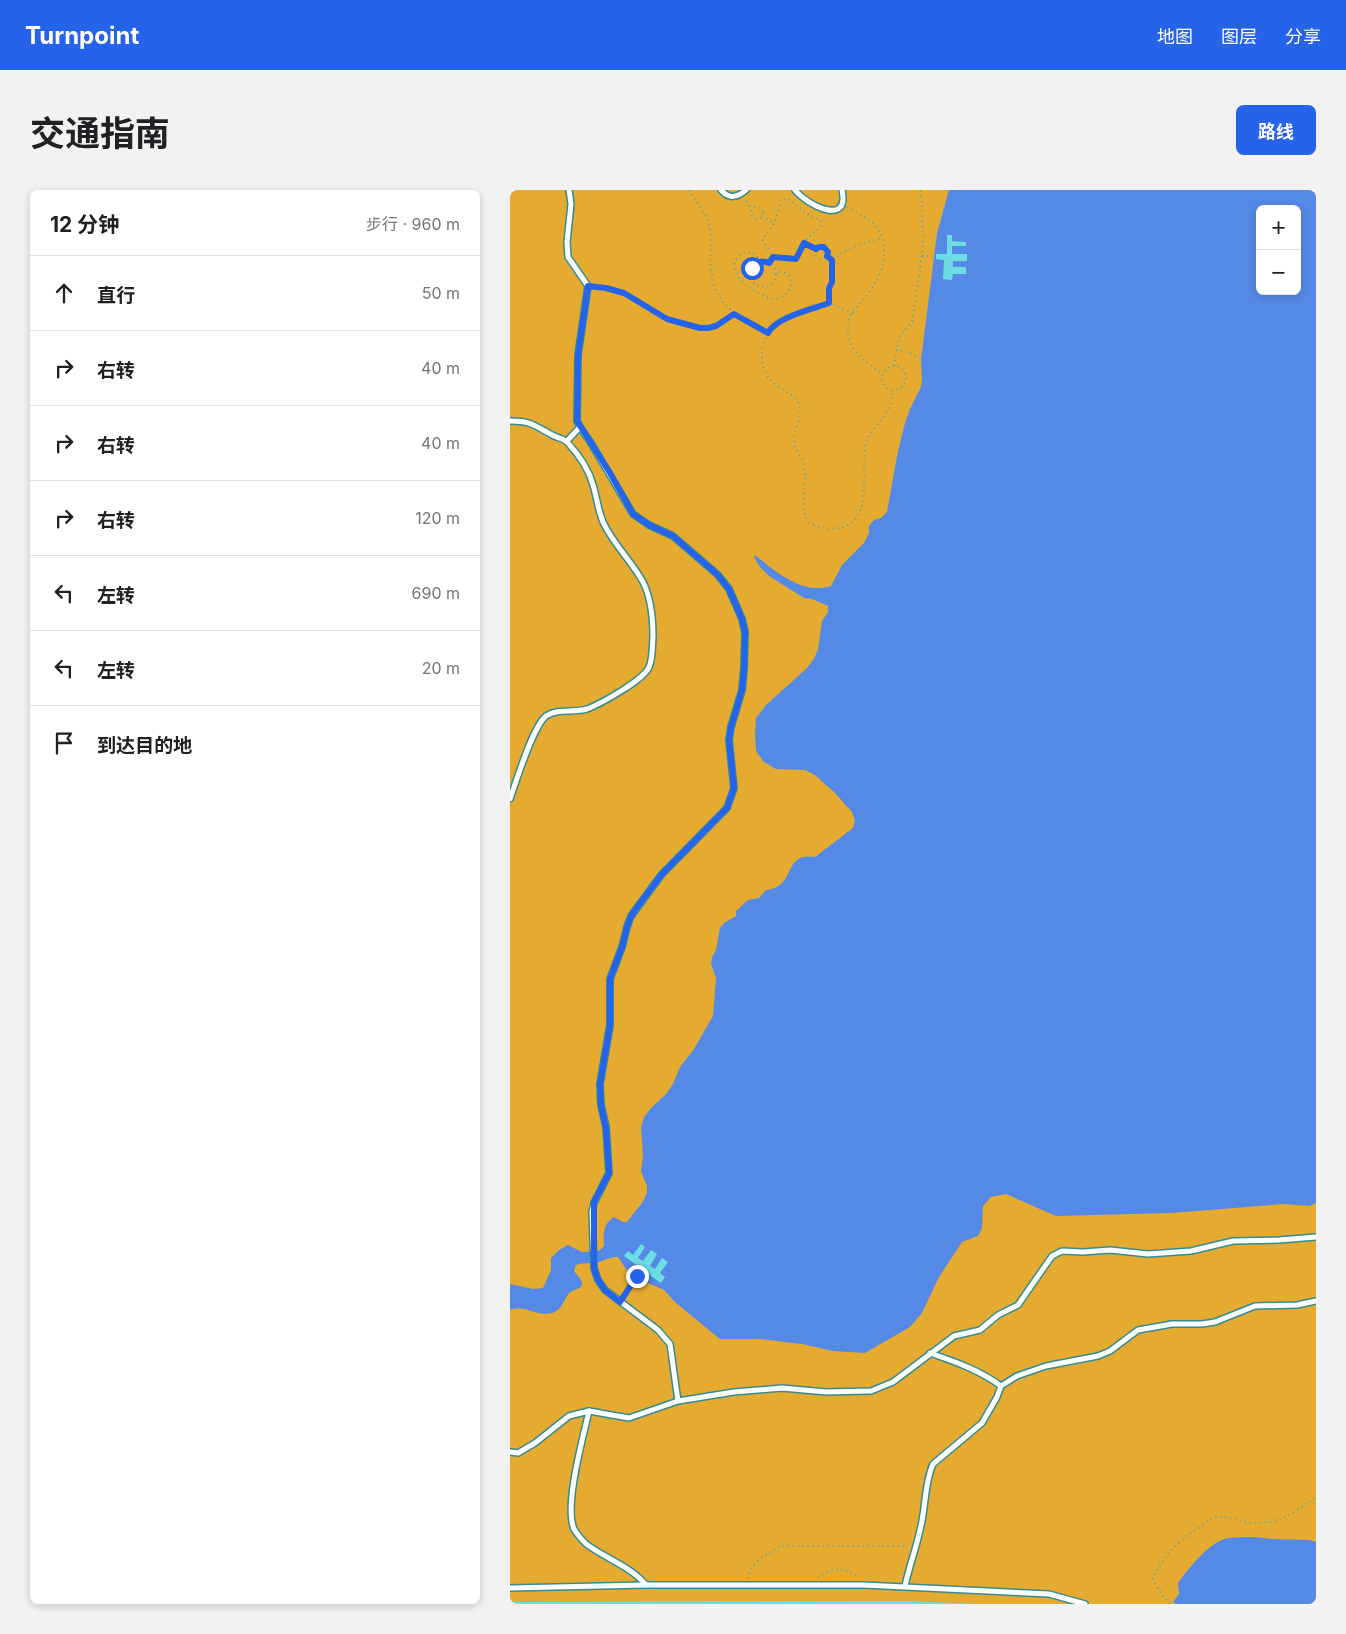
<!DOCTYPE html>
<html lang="zh">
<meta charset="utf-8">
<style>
body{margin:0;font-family:Inter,"Noto Sans SC",sans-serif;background:#f2f2f2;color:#202124}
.controls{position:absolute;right:15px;top:15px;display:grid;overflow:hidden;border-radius:8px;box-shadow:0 2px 8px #0003}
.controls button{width:45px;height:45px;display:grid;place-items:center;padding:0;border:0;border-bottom:1px solid #e0e0e0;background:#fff;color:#202124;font:25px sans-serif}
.stop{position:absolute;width:15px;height:15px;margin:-11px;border:4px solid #2563eb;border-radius:50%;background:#fff}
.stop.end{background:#2563eb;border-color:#fff;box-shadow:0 1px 5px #0008}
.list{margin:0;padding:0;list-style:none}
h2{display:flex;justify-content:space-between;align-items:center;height:65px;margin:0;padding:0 20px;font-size:21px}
h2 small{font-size:16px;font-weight:400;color:#757577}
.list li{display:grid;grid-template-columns:32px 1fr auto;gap:15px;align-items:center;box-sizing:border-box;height:75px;padding:0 20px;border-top:1px solid #e0e0e0}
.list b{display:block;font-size:19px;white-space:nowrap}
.list em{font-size:16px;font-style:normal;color:#757577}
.icon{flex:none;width:28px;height:28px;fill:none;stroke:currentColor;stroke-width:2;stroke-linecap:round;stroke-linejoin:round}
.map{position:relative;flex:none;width:806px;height:1414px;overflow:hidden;border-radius:8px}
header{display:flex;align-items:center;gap:30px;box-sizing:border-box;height:70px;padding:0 25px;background:#2563eb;color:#fff}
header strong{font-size:24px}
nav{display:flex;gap:28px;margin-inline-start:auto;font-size:18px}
.intro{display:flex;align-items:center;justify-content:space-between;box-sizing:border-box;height:120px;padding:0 30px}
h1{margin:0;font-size:35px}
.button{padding:12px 22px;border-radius:8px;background:#2563eb;color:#fff;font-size:18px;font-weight:700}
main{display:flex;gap:30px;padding:0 30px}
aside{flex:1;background:#fff;border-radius:8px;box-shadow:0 2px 8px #0003}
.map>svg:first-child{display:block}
</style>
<header>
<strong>Turnpoint</strong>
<nav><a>地图</a><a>图层</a><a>分享</a></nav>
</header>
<div class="intro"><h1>交通指南</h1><a class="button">路线</a></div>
<main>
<aside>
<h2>12 分钟<small>步行 · 960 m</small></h2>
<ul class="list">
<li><svg class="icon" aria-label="ahead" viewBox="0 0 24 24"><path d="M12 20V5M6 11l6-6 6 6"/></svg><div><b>直行</b></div><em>50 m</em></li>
<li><svg class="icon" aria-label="right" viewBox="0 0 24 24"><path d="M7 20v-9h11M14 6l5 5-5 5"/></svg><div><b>右转</b></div><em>40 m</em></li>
<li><svg class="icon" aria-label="right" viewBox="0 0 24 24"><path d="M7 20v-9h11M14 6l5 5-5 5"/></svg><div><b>右转</b></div><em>40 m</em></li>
<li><svg class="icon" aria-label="right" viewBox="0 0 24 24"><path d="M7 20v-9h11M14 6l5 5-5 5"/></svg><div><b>右转</b></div><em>120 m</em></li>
<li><svg class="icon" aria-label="left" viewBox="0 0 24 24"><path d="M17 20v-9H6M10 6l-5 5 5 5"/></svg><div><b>左转</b></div><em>690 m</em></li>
<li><svg class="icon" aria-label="left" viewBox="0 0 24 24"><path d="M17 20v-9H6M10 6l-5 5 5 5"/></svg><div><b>左转</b></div><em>20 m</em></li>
<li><svg class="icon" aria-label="arrive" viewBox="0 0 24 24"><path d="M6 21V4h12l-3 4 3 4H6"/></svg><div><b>到达目的地</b></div></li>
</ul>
</aside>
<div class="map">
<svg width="806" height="1414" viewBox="0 0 806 1414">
<rect width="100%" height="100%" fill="#6ddde4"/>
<path fill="#e5ab31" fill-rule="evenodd" d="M0 0H806V1414H469L397 1411 0 1412ZM750 19H787V101H750Z"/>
<g fill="#5589e6" fill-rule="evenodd">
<path d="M439 0H806V1013L800 1016 773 1014 662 1023 546 1026 496 1004 481 1007 473 1016 472 1038 468 1046 452 1052 429 1087 412 1123 400 1137 355 1163 323 1161 292 1154 249 1149H210L166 1113 154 1100 129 1089 116 1079 108 1067C101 1067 98 1069 92 1071 84 1074 75 1072 66 1075L64 1081C67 1085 73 1090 72 1095 70 1100 63 1099 59 1103 54 1110 51 1121 42 1123 27 1127 15 1114 0 1120V1094L23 1099 33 1098 41 1080V1068L49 1060 58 1055 72 1062 89 1061 94 1056C93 1044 93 1034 104 1027L113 1032H117L132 1013 137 1003V996L131 981 133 966 131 937 134 927 141 918 156 904 163 894 170 877 184 859 203 826 206 788 201 774 202 767 206 760 210 738 214 733 226 726V721L238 710 249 708 256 700C288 697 271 662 305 667L343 638 345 631 342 622 324 602 305 585 295 580 266 579 254 572 246 561 245 546 246 528 256 515 297 478 304 469 308 459 312 431 318 422V416L302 409 294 408 259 386 250 377 244 367 245 365C266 382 293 405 321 396L332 375 354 353 359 343V336L364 330 371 328 377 322 388 261 395 233 400 219 411 197 412 189 411 170 427 43ZM750 19H787V101H750Z"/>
<path d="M743 1347 762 1349 800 1350 806 1352V1414H666L663 1412 669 1404 668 1393C679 1378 699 1352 718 1348 726 1347 735 1347 743 1347Z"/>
</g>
<g fill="#6ddde4">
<polygon points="437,45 442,45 442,51 456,52 456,56 442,56 442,64 457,64 457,71 443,71 443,77 456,77 456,84 443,84 442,90 433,89 434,70 426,69 426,64 437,64"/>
<polygon points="131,1054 135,1057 128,1068 133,1071 141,1060 147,1064 140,1076 145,1079 152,1068 158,1072 150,1083 155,1087 151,1093 134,1081 130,1088 126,1085 131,1078 114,1066 118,1061 123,1065"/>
</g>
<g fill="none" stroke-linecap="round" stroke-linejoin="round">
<g stroke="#348c91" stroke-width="8">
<g id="lane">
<polyline points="59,0 61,14 57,52 58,67 78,96 68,165 67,231 70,237 81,253 123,324 139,335 163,346 208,385 219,399 232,429 235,442 234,479 232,500 221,537 219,550 224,598 217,618 152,684 121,726 117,737 112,757 100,789 100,835 90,894 91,915 96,937 99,983 84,1013 82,1022 84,1078 88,1090 95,1100 148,1140 160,1154 168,1211 224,1202 272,1198 316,1202 361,1201 383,1192 444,1146 470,1140 488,1125 508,1115 542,1066 552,1061 573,1062 600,1060 638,1064 681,1061 723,1051 769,1050 806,1047"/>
<path d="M211 0C219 9 227 8 236 0"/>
<path d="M285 0C297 15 340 37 332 0"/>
<path d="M0 231C21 231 24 235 42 245 47 248 54 248 58 253 69 265 79 280 83 295 87 308 88 320 93 332 103 354 121 370 133 392 141 408 143 429 143 447 142 457 143 468 139 477 134 490 90 514 77 519 64 523 48 518 36 526 23 536 6 592 0 609"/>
<polyline points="57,251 70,237"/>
<path d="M420 1163C446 1172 469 1180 491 1196"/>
<path d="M79 1221C73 1248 54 1315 64 1339 67 1344 74 1353 79 1356 99 1370 121 1377 136 1395"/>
<polyline points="0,1262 8,1263 25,1253 59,1226 79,1221 119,1228 168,1211"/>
<path d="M395 1396C399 1377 406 1359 410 1340 416 1318 414 1294 423 1274L472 1233 487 1207 491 1196 507 1186 536 1176 588 1166 600 1161 628 1140 662 1134H692L705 1132 745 1116 787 1115 806 1111"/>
<polyline points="0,1398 136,1395 353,1395 539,1404 575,1414"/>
</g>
</g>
<g stroke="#4ba7ad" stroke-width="2" stroke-dasharray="1 4" stroke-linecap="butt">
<path d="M179 0C187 13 198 25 200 40 202 52 200 66 201 78 203 115 229 128 258 143"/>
<path d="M278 9 297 24 311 30V37C298 46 292 53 286 69L263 67 252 49C264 37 268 26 270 10Z"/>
<polyline points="236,11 242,19"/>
<circle cx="247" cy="23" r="6"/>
<path d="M337 17C346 22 359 28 366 36 372 44 375 54 374 64 374 81 365 96 354 109 350 114 342 120 340 127 331 155 352 171 373 184"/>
<polyline points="252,26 264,33"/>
<polyline points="294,53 306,59"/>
<circle cx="311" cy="63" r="6"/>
<polyline points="412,66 426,66"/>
<circle cx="253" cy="84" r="13"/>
<path d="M250 72C242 47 202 75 242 99 248 102 253 106 259 108 281 115 292 79 265 82"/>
<polyline points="86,96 96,97 114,103 157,129 191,138 198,138 206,136 223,125"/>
<path d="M319 113V97L322 92V70C336 57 355 53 372 48"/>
<path d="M343 123 319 113C292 123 253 128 252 164 251 176 256 187 265 194 273 201 291 207 290 220 290 230 285 240 284 250 284 261 294 268 295 278 297 296 290 313 297 331 306 337 318 340 330 338 365 331 350 278 356 253 360 239 373 231 379 218 382 212 382 206 382 199"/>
<polyline points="386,160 398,162 410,168"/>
<polyline points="384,176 389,147 402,131 410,81 413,52 412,14 410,0"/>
<circle cx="384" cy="188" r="12"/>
<polyline points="114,1105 127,1086"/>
<path d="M308 1387C320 1378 335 1377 347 1386"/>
<polyline points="237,1388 241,1378 250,1369 270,1356 398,1356"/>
<path d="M660 1414 652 1405 643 1390C654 1363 666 1353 690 1337 696 1332 702 1327 710 1327 718 1326 725 1330 732 1331 741 1334 753 1333 763 1331 780 1328 791 1316 806 1308"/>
</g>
<use href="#lane" stroke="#fff" stroke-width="5"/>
</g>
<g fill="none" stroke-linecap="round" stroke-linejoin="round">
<path stroke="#2563eb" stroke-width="6" d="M127 1086 110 1112 95 1100 88 1090 84 1078V1012L99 983 96 938 91 916 90 894 100 835V789L112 757 117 737 121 726 128 716 152 684 217 618 224 598 219 550 221 537 232 500 234 479 235 442 232 429 219 399 208 385 163 346 139 335 123 324 100 283 67 231 68 165 78 96 96 98 114 103 157 129 190 138H198L206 136 224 124 258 143C266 127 303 119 319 113V98L322 92V70L317 66 318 62 314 57H309L306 59 294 53 286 69 263 67 259 73C252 70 246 72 242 78"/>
</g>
</svg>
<div class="controls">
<button>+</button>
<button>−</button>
</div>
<div class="stop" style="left:242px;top:78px"></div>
<div class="stop end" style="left:127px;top:1086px"></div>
</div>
</main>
